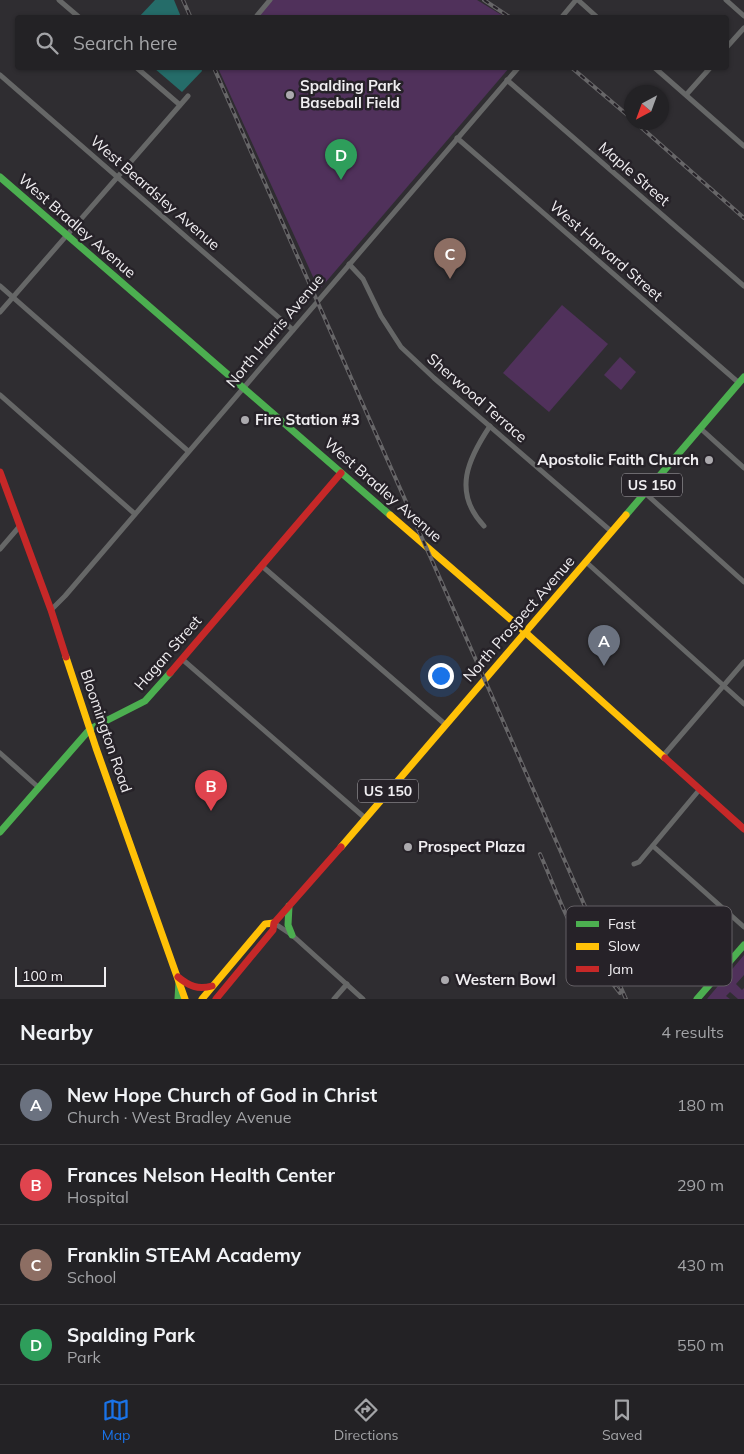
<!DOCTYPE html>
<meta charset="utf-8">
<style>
body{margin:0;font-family:Mulish,sans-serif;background:#2b2a2d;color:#f1f3f6}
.compass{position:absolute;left:624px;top:85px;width:45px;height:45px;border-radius:50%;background:#232225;box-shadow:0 1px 4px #0004;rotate:221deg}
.scale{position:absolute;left:15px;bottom:12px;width:91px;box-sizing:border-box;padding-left:5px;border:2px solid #f0eef1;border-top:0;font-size:14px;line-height:18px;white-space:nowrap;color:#f0eef1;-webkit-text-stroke:4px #262228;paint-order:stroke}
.you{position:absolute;left:440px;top:675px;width:18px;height:18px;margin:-12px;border:4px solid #fff;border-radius:50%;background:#1a73e8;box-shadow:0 0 0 8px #1a73e833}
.badge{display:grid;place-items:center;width:32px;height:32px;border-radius:50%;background:#1a73e8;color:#fff;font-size:16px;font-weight:700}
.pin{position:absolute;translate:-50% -41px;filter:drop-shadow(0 1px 2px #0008)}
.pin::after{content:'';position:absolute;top:26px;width:18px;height:15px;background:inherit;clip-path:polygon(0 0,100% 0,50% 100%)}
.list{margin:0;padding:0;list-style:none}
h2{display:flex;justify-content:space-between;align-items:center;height:65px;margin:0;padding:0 20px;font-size:21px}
h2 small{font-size:16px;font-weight:400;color:#a3a4a7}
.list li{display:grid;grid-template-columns:32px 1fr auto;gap:15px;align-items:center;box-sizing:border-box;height:80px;padding:0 20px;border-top:1px solid #403f42}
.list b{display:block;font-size:19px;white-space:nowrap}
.list p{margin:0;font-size:16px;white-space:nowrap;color:#a3a4a7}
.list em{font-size:16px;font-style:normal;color:#a3a4a7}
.icon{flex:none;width:28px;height:28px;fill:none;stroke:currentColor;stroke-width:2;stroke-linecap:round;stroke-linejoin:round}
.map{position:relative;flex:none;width:744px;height:999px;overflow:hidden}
.search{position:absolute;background:#232225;box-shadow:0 1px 4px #0004;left:15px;right:15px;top:15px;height:55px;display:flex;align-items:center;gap:12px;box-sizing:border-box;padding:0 18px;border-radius:5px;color:#a3a4a7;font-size:19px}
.sheet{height:385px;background:#232225}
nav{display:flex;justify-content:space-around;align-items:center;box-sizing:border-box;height:70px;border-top:1px solid #403f42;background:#232225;font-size:14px;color:#a3a4a7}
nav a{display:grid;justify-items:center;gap:2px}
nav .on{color:#1a73e8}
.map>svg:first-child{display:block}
</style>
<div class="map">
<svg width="744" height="999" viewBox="0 0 744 999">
<rect width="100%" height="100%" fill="#2f2d31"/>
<g fill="#50315b">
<polygon points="271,0 477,0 505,17 255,18"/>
<polygon points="218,68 509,68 319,290"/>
<polygon points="562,305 608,344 549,412 503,373"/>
<polygon points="620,357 636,372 621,390 604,375"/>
<polygon points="744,955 744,975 736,984 742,990 744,988 744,999 738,999 730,992 726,996 730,999 707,999"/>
</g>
<g fill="#256c69">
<polygon points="155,0 174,0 181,17 139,17"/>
<polygon points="154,68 201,68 202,71 182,92"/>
</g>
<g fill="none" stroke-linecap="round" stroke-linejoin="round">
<g stroke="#666767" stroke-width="5">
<polyline points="59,0 80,18"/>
<polyline points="578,0 598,18"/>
<polyline points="726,0 744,16"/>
<polyline points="255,18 270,0"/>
<polyline points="561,18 576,0"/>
<polyline points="726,48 744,28"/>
<polyline points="137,68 180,105"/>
<polyline points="655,68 744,146"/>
<polyline points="0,75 293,330"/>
<polyline points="507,80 744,286"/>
<polyline points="686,95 710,68"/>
<polyline points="457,138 739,383"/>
<polyline points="349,264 363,279 381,316 401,347 434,378 612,532"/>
<polyline points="0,286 188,451"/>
<polyline points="0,312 188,96"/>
<polyline points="0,395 135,514"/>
<polyline points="700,428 744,468"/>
<polyline points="645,493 744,582"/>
<path d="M484 526C452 492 468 459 490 426"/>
<polyline points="0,549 19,527"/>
<polyline points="586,562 744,704"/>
<polyline points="262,566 446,725"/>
<polyline points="51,610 65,596 518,68"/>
<polyline points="182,659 365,818"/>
<polyline points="0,753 38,787"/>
<polyline points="663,756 744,662"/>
<polyline points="653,846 744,927"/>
<polyline points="634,864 639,862 700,789"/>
<polyline points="274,923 292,935 363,999"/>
<polyline points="334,999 347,984"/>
</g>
<g stroke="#4caf50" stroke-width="7">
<polyline points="0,177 390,515"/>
<polyline points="626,515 744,377"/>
<polyline points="0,832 90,729 145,701 170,673"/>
<polyline points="289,906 288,925 292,935"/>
<polyline points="178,999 179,982"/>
<polyline points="697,999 744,945"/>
</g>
<g stroke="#ffc107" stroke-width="7">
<polyline points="390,515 516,624 665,758"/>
<polyline points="66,657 96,748 185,999"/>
<polyline points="341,847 626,515"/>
<polyline points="202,999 265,924 274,923"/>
</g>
<g stroke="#c62828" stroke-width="7">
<polyline points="0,472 51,610 66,657"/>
<polyline points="170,673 341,473"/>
<polyline points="665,758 744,829"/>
<path d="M178 977C189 986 198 990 212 986"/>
<polyline points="216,999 273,930 274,923 341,847"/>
</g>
<g stroke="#676668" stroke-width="4">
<g id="rail">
<polyline points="183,0 191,18"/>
<polyline points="484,0 511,18"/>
<polyline points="214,68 626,999"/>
<polyline points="572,68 632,119"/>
<polyline points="635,122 744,218"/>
<path d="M540 854C554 885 565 918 583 946 594 963 608 977 620 993"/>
</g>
</g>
<use href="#rail" stroke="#262228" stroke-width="2" stroke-dasharray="5.5" stroke-linecap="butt"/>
</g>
<g fill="#acaaae" stroke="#262228" stroke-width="2">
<circle cx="290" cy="95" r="5"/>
<circle cx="245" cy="420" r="5"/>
<circle cx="709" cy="460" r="5"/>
<circle cx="408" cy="847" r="5"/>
<circle cx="445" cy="980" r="5"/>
</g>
<g text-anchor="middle" stroke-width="5" stroke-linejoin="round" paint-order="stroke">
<g fill="#262228" stroke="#b3b1b5" stroke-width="1">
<rect x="622" y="473.5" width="60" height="23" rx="4"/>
<rect x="358" y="779.5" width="60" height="23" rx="4"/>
</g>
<g font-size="14" font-weight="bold" fill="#f0eef1">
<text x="652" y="490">US 150</text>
<text x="388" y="796">US 150</text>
</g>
<g font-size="15" font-weight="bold" fill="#f0eef1" stroke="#262228" text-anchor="start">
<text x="300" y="91">Spalding Park<tspan x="300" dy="17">Baseball Field</tspan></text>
<text x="255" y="425">Fire Station #3</text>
<text x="699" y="465" text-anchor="end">Apostolic Faith Church</text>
<text x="418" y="852">Prospect Plaza</text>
<text x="455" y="985">Western Bowl</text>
</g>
<g font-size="15" fill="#f0eef1" stroke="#262228">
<text transform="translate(634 174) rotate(41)" y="5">Maple Street</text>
<text transform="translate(155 193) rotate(41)" y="5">West Beardsley Avenue</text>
<text transform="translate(77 226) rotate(41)" y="5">West Bradley Avenue</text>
<text transform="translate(606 251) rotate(41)" y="5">West Harvard Street</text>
<text transform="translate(275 331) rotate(-50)" y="5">North Harris Avenue</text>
<text transform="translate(477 398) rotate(41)" y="5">Sherwood Terrace</text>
<text transform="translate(383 490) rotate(41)" y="5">West Bradley Avenue</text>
<text transform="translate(519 619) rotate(-49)" y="5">North Prospect Avenue</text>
<text transform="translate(168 653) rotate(-49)" y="5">Hagan Street</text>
<text transform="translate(106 731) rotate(71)" y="5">Bloomington Road</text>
</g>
</g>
<rect x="566" y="906" width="166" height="80" rx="8" fill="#262228" stroke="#635f64" stroke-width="1"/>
<rect x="576" y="921" width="23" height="6" fill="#4caf50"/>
<rect x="576" y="943" width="23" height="7" fill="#ffc107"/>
<rect x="576" y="966" width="23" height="6" fill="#c62828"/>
<g font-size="14" fill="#f0eef1">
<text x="608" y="929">Fast</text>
<text x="608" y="951">Slow</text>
<text x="608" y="974">Jam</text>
</g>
</svg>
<svg class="compass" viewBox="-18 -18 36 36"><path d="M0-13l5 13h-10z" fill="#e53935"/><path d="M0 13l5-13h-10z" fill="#a3a4a7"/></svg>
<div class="scale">100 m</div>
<div class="you"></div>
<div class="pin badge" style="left:604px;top:666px;background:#6b7280">A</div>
<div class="pin badge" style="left:211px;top:811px;background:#e0444e">B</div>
<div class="pin badge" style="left:450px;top:279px;background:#8d6e63">C</div>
<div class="pin badge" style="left:341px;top:180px;background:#2e9e5b">D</div>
<div class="search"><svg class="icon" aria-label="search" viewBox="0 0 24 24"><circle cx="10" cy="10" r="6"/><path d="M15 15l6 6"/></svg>Search here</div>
</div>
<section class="sheet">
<h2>Nearby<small>4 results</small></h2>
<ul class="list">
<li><span class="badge" style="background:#6b7280">A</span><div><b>New Hope Church of God in Christ</b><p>Church · West Bradley Avenue</p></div><em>180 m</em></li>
<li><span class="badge" style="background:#e0444e">B</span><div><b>Frances Nelson Health Center</b><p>Hospital</p></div><em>290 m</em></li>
<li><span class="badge" style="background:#8d6e63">C</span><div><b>Franklin STEAM Academy</b><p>School</p></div><em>430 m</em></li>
<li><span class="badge" style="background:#2e9e5b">D</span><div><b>Spalding Park</b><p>Park</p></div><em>550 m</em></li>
</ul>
</section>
<nav>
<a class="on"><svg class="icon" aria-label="map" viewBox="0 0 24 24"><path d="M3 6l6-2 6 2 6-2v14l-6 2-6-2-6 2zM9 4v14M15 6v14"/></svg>Map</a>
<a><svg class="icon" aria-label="directions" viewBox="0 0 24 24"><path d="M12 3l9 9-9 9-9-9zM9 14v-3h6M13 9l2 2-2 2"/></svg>Directions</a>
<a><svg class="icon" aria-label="saved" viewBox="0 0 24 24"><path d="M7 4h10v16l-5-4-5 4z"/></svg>Saved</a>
</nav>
